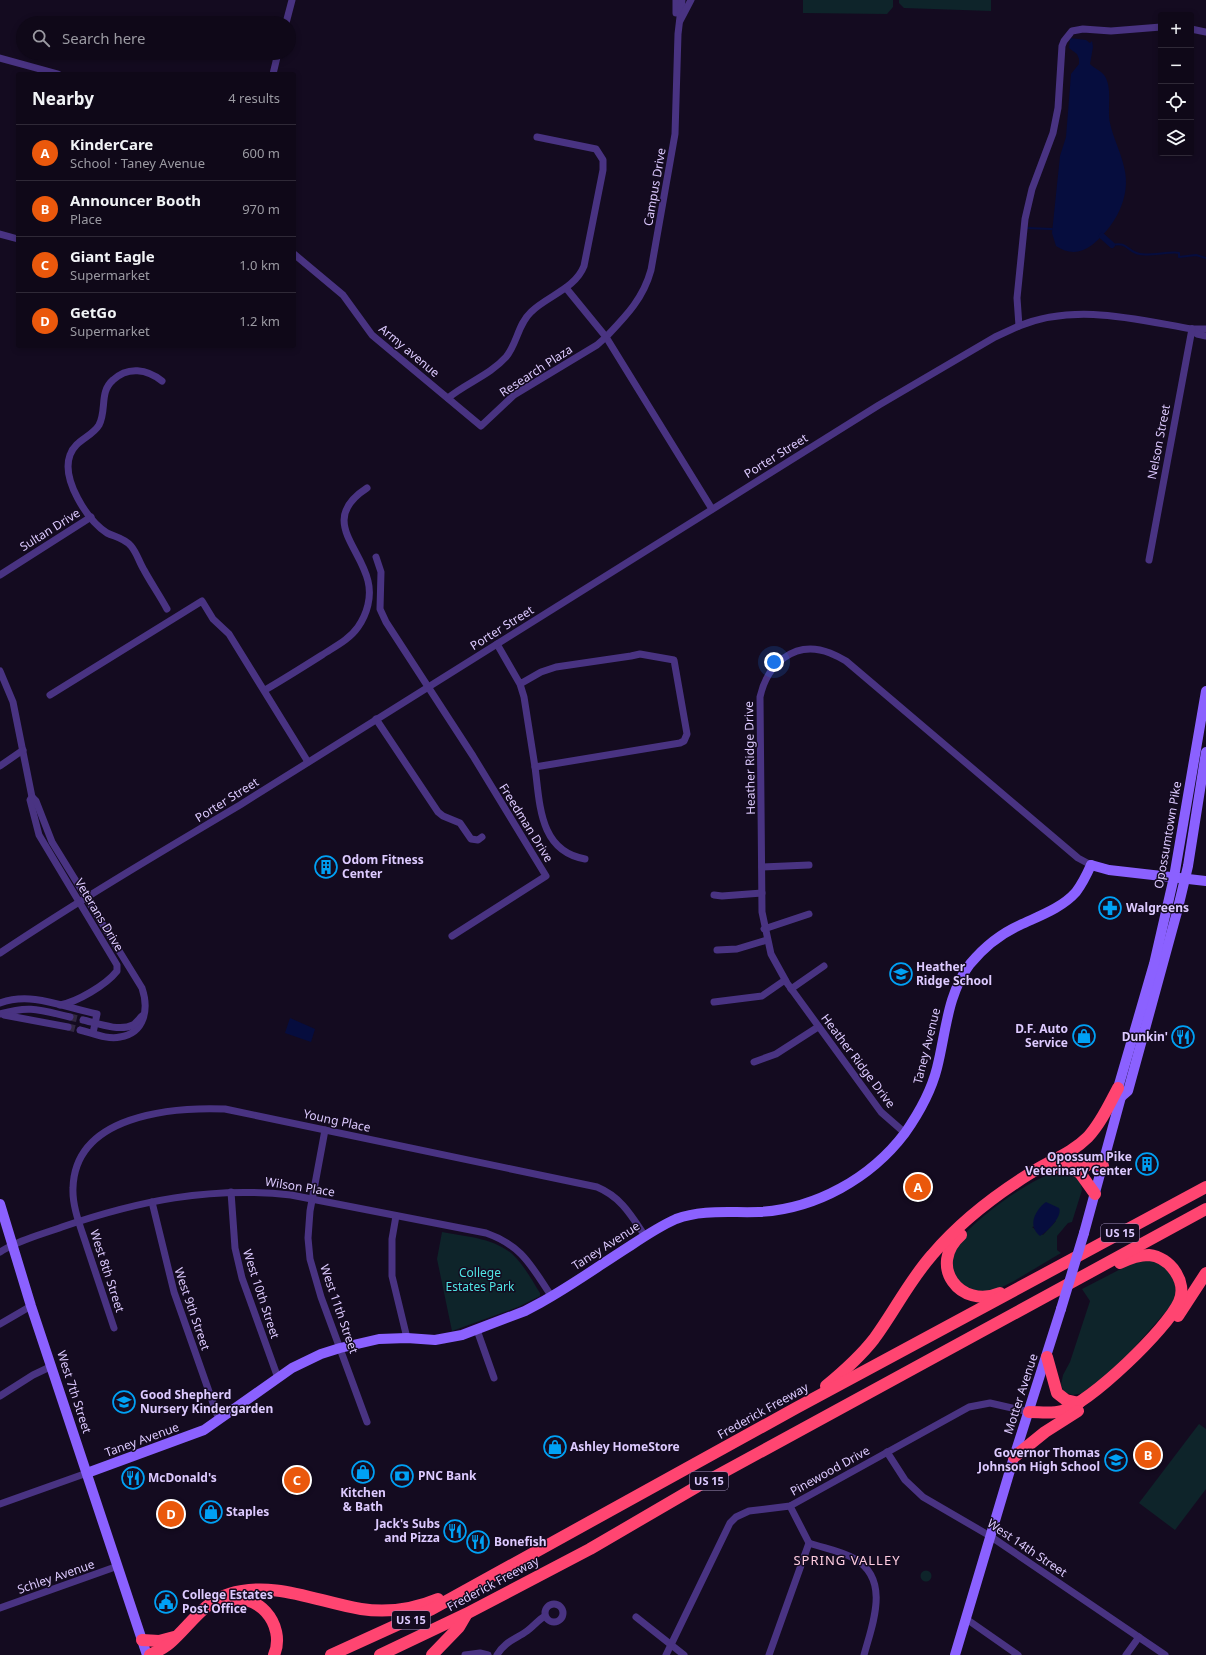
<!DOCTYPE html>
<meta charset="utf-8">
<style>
body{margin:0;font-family:"Noto Sans",sans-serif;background:#181121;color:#f1f3f6}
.controls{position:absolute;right:12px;top:12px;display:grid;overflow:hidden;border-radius:4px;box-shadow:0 2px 6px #0003}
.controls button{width:36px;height:36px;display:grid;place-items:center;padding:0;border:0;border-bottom:1px solid #2f2937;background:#0f0818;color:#f1f3f6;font:20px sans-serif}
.you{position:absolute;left:774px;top:662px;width:14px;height:14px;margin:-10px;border:3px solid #fff;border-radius:50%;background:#1a73e8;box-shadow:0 0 0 6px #1a73e833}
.badge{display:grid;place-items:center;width:26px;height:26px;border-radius:50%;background:#ea580c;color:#fff;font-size:13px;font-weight:700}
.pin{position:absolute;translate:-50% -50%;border:2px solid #fff;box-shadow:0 1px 4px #0006}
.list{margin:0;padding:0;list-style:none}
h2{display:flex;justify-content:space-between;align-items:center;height:52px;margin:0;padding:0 16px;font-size:17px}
h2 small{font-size:13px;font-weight:400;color:#9b9aa2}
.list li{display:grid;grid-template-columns:26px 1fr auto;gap:12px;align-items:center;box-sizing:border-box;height:56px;padding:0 16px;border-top:1px solid #2f2937}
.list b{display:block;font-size:15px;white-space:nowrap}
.list p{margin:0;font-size:13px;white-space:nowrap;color:#9b9aa2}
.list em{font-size:13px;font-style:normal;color:#9b9aa2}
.icon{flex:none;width:22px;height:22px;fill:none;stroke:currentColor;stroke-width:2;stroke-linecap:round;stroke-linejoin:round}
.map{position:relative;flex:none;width:1206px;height:1655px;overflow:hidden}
.search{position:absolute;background:#0f0818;box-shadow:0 2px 6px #0003;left:16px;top:16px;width:280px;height:44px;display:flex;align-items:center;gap:10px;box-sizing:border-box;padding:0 14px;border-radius:22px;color:#9b9aa2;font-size:15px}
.panel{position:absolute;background:#0f0818;box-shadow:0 2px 6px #0003;left:16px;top:72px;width:280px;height:276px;border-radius:4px}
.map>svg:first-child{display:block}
</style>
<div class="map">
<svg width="1206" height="1655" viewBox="0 0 1206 1655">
<rect width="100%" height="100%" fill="#140b20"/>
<g fill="#0e242a" fill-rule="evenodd">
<polygon points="803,0 893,0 893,7 887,14 803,13"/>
<polygon points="899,0 991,0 991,11 904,8 899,3"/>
<path d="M1063 1169 1080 1180 1082 1190 1072 1222 1068 1223 1057 1236V1250L1061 1253 1014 1281 990 1293 961 1288 949 1261C952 1255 953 1246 958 1241 980 1215 1029 1179 1063 1169ZM1056 1221 1043 1235 1032 1227Z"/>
<path d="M442 1232C467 1237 499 1238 517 1259 526 1269 533 1282 540 1293V1296L518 1307 452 1331 437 1259Z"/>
<polygon points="1140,1259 1160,1261 1173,1275 1177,1296 1169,1308 1118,1366 1083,1393 1073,1395 1064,1392 1061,1385 1063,1375 1070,1362 1090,1301 1082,1289"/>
<polygon points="1199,1424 1206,1429 1206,1489 1175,1530 1139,1503"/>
<circle cx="926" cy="1576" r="5.5"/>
</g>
<g fill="#060d3e">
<path d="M1070 38 1086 40 1090 43 1092 41 1093 47 1090 64C1094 68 1100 70 1104 75 1113 87 1107 109 1110 123 1113 138 1121 152 1124 167 1132 196 1115 227 1092 245 1080 254 1068 254 1056 246L1052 233 1060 156 1066 137 1071 74 1079 64V59L1077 54 1069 48Z"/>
<polygon points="290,1018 315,1029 311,1042 285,1033"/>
<path d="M1046 1202 1059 1208C1063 1216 1047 1232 1040 1236 1027 1226 1035 1210 1046 1202Z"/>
</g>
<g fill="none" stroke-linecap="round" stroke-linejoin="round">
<g stroke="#060d3e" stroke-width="2">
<polyline points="1027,228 1052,229"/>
<path d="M1112 245C1128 241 1127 252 1140 254 1148 256 1174 251 1179 253V257L1196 255 1206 258"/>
</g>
<polyline stroke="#060d3e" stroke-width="6" points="1102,236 1112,245"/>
<g stroke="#322841" stroke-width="7" stroke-dasharray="7 3.5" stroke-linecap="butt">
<polyline points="70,1017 83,1020"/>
<polyline points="68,1027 80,1030"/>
</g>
<g stroke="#493382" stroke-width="7">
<polyline points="676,0 676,13"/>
<path d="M682 0 678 34 675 134 651 270C643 299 626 316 606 337L712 509"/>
<polyline points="680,21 691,0"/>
<polyline points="286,23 292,0"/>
<path d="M1161 27 1111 31 1083 29 1072 31 1064 41 1062 46 1058 108 1053 133 1032 189 1025 219 1017 298 1019 326C1075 303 1134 319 1192 329H1206"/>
<polyline points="1191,29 1206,32"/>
<polyline points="0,58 58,74"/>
<polyline points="273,74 278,53"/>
<polyline points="0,234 18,239"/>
<polyline points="294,254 343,295 372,335 481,426 514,395 597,345 606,337 566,288"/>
<polyline points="1192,329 1197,334 1206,336"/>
<path d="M162 381C147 369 128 366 113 380 99 392 107 410 99 425 92 437 75 440 70 455 61 479 87 520 107 533 115 537 124 538 131 546 137 553 139 562 144 570 151 583 160 596 167 609"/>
<path d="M448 398C466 383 490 375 506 357 517 344 518 324 531 312 547 296 575 289 584 266L603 170V160L596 149 537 137"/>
<polyline points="376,557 381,572 380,609 386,622 473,756 546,876 452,936"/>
<polyline points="1149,560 1192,329"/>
<polyline points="0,575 91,517"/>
<polyline points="497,644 520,684 541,672 556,667 631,656 640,654 674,660 687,734 684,741 680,743 535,767 524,697 520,684"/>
<path d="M0 671 13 702 32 797 30 800 39 835 117 965V971C106 985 77 1002 60 1005"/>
<path d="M265 690C284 679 303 667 322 655 334 647 349 640 358 627 367 614 372 597 368 581 360 546 319 519 367 488"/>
<polyline points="50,695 202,601 213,619 229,634 308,762"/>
<polyline points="376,719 438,812 443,816 460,823 471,839 478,840 482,837"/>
<polyline points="0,766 23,750"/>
<path d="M535 767C540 804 539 851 585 859"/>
<path d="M32 797 36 801 52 842 142 988C149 1009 145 1033 120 1037 108 1040 92 1033 80 1030"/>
<polyline points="762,867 809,865"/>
<polyline points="714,895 722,896 762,893"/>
<polyline points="764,929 809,914"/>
<polyline points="717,950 737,949 767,940"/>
<path d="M0 953C78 901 159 853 240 805L879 405 995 337 1019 326"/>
<polyline points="791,989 824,966"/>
<polyline points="714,1002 762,996 785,980"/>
<path d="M0 1003C32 991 65 1008 97 1014L93 1033"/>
<path d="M0 1014C30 1005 40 1010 70 1017"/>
<polyline points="4,1015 68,1027"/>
<path d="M83 1020C96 1023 119 1032 133 1025 136 1023 139 1019 142 1016"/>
<polyline points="754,1062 776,1054 818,1027"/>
<polyline points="325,1130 310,1211 308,1238 310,1259 321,1297 367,1422"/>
<path d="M905 1133 881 1112 787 983 771 954 762 912 760 697C767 665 794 639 830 653 835 655 841 658 846 661L1078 858 1091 865"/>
<polyline points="231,1192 235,1248 242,1278 278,1378"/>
<polyline points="152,1202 174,1292 219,1420"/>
<polyline points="396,1216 392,1239 392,1276 407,1338"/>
<path d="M0 1252C19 1240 40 1235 62 1227 138 1201 210 1186 291 1195L486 1233C523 1246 531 1266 552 1297"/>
<polyline points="0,1324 31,1306"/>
<path d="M114 1328C105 1301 96 1274 87 1247 81 1228 72 1207 73 1188 75 1115 171 1107 225 1109L597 1187C621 1197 631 1215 645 1236"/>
<polyline points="477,1330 494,1378"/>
<polyline points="0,1396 33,1375 52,1366"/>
<polyline points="887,1452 905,1480 923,1497 990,1536 1165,1655"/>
<polyline points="0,1504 87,1473"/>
<path d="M790 1506 809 1543C823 1548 842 1551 855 1559 891 1580 872 1625 864 1655"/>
<circle cx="554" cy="1613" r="9"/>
<polyline points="0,1608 118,1566"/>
<polyline points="636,1617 684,1655"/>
<polyline points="965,1618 1018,1655"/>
<polyline points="465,1655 480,1653 488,1655"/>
<path d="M497 1655C504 1642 516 1639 527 1631 534 1626 538 1620 545 1616"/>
<polyline points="666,1655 730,1523 736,1517 749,1511 790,1506 969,1407 990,1403 1029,1412"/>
<polyline points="769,1655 809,1543"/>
<polyline points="1126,1655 1139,1637"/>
</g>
<g stroke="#8b61ff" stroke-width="10">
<polyline points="1091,865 1109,870 1206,881"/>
<polyline points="1121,1097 1128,1091 1177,912 1188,866 1206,752"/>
<polyline points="0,1204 31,1306 147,1655"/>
<polyline points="1084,1233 1121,1097 1118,1088 1154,964 1174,877 1206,691"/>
<path d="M87 1473 204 1430 292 1368 321 1354 340 1348 379 1339 407 1338 435 1340 462 1335 525 1311 540 1303C571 1286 600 1265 630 1246 645 1236 660 1226 676 1219 702 1209 731 1213 759 1212 816 1209 871 1178 905 1133 919 1113 931 1092 937 1068 946 1033 947 994 970 964 984 947 1000 934 1020 925 1039 916 1062 908 1076 892 1082 884 1087 874 1091 865"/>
<polyline points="955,1655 1014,1457 1061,1309"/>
</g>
<g stroke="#ff4571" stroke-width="12">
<polyline points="1066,1165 1080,1173 1095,1194"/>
<polyline points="1051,1169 1070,1163 1086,1166 1090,1163 1103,1166"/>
<path d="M961 1235C927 1265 960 1310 1000 1293"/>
<polyline points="1178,1316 1206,1273"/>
<polyline points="1047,1357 1057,1393 1066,1400 1079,1403"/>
<path d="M826 1386C843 1372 860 1357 874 1339 894 1312 909 1281 932 1255 959 1223 994 1196 1029 1174 1049 1161 1071 1154 1088 1137 1101 1123 1109 1105 1118 1088"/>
<path d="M1029 1412C1040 1412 1052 1414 1062 1411 1091 1402 1167 1329 1179 1302 1188 1282 1170 1257 1149 1255 1140 1255 1128 1259 1120 1263"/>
<polyline points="1014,1457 1045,1432 1078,1411"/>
<path d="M223 1603C256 1587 287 1625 274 1655"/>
<polyline points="142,1640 159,1641 174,1637"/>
<path d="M150 1655C157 1651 165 1648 171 1642 189 1626 205 1601 229 1594 273 1580 318 1602 361 1609 387 1613 414 1609 438 1599"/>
<polyline points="331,1655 432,1609 796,1408 1206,1187"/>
<polyline points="380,1655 466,1614 590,1549 698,1486 1206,1209"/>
<polyline points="432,1655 459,1627 466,1615"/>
</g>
<polyline stroke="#8b61ff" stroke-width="10" points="1061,1309 1084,1233"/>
</g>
<defs>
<g id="building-ring" transform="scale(1.15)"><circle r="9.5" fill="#140b20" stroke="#00a1f5" stroke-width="1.5"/><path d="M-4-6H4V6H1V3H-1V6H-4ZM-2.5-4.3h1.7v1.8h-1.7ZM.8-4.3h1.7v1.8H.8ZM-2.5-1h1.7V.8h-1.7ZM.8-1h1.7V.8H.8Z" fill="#00a1f5"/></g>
<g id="pharmacy-ring" transform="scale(1.15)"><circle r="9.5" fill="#140b20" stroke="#00a1f5" stroke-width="1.5"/><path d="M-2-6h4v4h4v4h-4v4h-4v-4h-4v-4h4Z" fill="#00a1f5"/></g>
<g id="school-ring" transform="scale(1.15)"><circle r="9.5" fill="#140b20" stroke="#00a1f5" stroke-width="1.5"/><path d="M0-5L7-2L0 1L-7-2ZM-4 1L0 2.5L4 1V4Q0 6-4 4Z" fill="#00a1f5"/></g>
<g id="shop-ring" transform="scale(1.15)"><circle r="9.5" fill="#140b20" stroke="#00a1f5" stroke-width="1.5"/><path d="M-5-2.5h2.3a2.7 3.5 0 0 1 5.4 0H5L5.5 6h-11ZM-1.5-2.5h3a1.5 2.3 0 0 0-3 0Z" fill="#00a1f5"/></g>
<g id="restaurant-ring" transform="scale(1.15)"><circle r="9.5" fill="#140b20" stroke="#00a1f5" stroke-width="1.5"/><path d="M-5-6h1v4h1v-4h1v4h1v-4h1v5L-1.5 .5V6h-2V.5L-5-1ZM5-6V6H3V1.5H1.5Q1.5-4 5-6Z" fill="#00a1f5"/></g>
<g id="bank-ring" transform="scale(1.15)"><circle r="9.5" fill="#140b20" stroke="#00a1f5" stroke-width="1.5"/><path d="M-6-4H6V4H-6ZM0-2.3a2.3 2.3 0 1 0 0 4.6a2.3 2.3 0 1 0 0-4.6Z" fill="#00a1f5"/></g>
<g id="civic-ring" transform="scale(1.15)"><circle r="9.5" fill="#140b20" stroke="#00a1f5" stroke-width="1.5"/><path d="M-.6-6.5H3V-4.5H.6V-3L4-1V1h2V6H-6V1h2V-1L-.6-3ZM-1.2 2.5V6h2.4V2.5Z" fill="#00a1f5"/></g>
</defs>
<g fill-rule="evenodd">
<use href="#building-ring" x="326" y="867"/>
<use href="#pharmacy-ring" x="1110" y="908"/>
<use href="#school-ring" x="901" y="974"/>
<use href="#shop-ring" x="1084" y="1036"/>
<use href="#restaurant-ring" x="1183" y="1037"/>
<use href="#building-ring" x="1147" y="1164"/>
<use href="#school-ring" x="124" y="1402"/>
<use href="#shop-ring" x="555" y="1447"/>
<use href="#school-ring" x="1116" y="1460"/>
<use href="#shop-ring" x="363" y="1472"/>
<use href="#bank-ring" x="402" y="1476"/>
<use href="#restaurant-ring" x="133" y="1478"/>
<use href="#shop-ring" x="211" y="1512"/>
<use href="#restaurant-ring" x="455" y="1531"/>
<use href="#restaurant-ring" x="478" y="1542"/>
<use href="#civic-ring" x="166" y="1602"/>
</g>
<g text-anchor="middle" stroke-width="3" stroke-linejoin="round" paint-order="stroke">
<g fill="#140b20" stroke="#a191bc" stroke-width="1">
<rect x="1101" y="1224" width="38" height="18" rx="3"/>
<rect x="690" y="1472" width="38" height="18" rx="3"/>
<rect x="392" y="1611" width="38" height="18" rx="3"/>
</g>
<g font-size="11" font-weight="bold" fill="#ddcaff">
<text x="1120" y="1237">US 15</text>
<text x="709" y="1485">US 15</text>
<text x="411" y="1624">US 15</text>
</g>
<g font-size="12" fill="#ddcaff" stroke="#140b20">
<text transform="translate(655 187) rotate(-80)" y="4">Campus Drive</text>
<text transform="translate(409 351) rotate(40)" y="4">Army avenue</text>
<text transform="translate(536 371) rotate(-33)" y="4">Research Plaza</text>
<text transform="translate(1159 442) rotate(-79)" y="4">Nelson Street</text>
<text transform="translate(776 456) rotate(-32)" y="4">Porter Street</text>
<text transform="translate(50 530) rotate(-32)" y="4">Sultan Drive</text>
<text transform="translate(502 628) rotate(-32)" y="4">Porter Street</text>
<text transform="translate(750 758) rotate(-91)" y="4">Heather Ridge Drive</text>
<text transform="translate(227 800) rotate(-32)" y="4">Porter Street</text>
<text transform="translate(526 823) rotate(58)" y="4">Freedman Drive</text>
<text transform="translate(1168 835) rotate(-80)" y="4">Opossumtown Pike</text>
<text transform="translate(99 915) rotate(59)" y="4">Veterans Drive</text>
<text transform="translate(927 1046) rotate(-76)" y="4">Taney Avenue</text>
<text transform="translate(858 1061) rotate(53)" y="4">Heather Ridge Drive</text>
<text transform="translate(337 1121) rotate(12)" y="4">Young Place</text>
<text transform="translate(300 1187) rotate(9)" y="4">Wilson Place</text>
<text transform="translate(606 1246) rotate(-33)" y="4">Taney Avenue</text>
<text transform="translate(107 1271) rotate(72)" y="4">West 8th Street</text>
<text transform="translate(261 1294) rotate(72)" y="4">West 10th Street</text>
<text transform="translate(192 1309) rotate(71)" y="4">West 9th Street</text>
<text transform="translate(339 1309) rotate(71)" y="4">West 11th Street</text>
<text transform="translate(74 1392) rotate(72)" y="4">West 7th Street</text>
<text transform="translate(1021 1394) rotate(-72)" y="4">Motter Avenue</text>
<text transform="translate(763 1411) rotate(-29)" y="4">Frederick Freeway</text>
<text transform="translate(142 1440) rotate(-20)" y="4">Taney Avenue</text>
<text transform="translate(830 1471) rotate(-29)" y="4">Pinewood Drive</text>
<text transform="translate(1027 1548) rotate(34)" y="4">West 14th Street</text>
<text transform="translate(56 1577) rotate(-19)" y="4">Schley Avenue</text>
<text transform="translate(493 1584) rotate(-28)" y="4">Frederick Freeway</text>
</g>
<g font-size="12" font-weight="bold" fill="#ddcaff" stroke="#140b20" text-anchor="start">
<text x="342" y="864">Odom Fitness<tspan x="342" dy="14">Center</tspan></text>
<text x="1126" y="912">Walgreens</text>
<text x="916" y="971">Heather<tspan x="916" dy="14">Ridge School</tspan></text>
<text x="1068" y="1033" text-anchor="end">D.F. Auto<tspan x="1068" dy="14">Service</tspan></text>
<text x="1168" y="1041" text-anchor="end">Dunkin'</text>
<text x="1132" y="1161" text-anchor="end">Opossum Pike<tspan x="1132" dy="14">Veterinary Center</tspan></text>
<text x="140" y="1399">Good Shepherd<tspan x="140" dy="14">Nursery Kindergarden</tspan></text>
<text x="570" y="1451">Ashley HomeStore</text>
<text x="1100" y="1457" text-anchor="end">Governor Thomas<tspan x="1100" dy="14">Johnson High School</tspan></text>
<text x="418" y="1480">PNC Bank</text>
<text x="148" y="1482">McDonald's</text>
<text x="363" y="1497" text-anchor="middle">Kitchen<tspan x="363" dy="14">&amp; Bath</tspan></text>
<text x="226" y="1516">Staples</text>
<text x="440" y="1528" text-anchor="end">Jack's Subs<tspan x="440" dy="14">and Pizza</tspan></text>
<text x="494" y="1546">Bonefish</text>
<text x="182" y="1599">College Estates<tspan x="182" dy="14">Post Office</tspan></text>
</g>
<g font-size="12" fill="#50e5e4" stroke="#140b20">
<text x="480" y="1277">College<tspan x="480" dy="14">Estates Park</tspan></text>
</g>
<g font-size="13" letter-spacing="1" fill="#ffcce0" stroke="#140b20">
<text x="847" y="1565">SPRING VALLEY</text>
</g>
</g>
</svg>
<div class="controls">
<button>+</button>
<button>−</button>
<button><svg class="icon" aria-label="locate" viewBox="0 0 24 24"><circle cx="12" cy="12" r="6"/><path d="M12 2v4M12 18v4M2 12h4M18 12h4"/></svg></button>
<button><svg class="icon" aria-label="layers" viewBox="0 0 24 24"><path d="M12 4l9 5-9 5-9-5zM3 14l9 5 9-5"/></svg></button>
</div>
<div class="you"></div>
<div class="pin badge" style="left:918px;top:1187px">A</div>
<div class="pin badge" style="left:1148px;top:1455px">B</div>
<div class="pin badge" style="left:297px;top:1480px">C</div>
<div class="pin badge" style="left:171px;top:1514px">D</div>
<div class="search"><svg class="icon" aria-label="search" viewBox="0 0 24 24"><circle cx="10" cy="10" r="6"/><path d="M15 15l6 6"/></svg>Search here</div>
<section class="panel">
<h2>Nearby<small>4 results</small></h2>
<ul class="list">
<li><span class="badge">A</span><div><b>KinderCare</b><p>School · Taney Avenue</p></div><em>600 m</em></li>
<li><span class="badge">B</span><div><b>Announcer Booth</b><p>Place</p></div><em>970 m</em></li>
<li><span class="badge">C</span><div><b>Giant Eagle</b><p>Supermarket</p></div><em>1.0 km</em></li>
<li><span class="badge">D</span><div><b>GetGo</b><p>Supermarket</p></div><em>1.2 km</em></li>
</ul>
</section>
</div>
